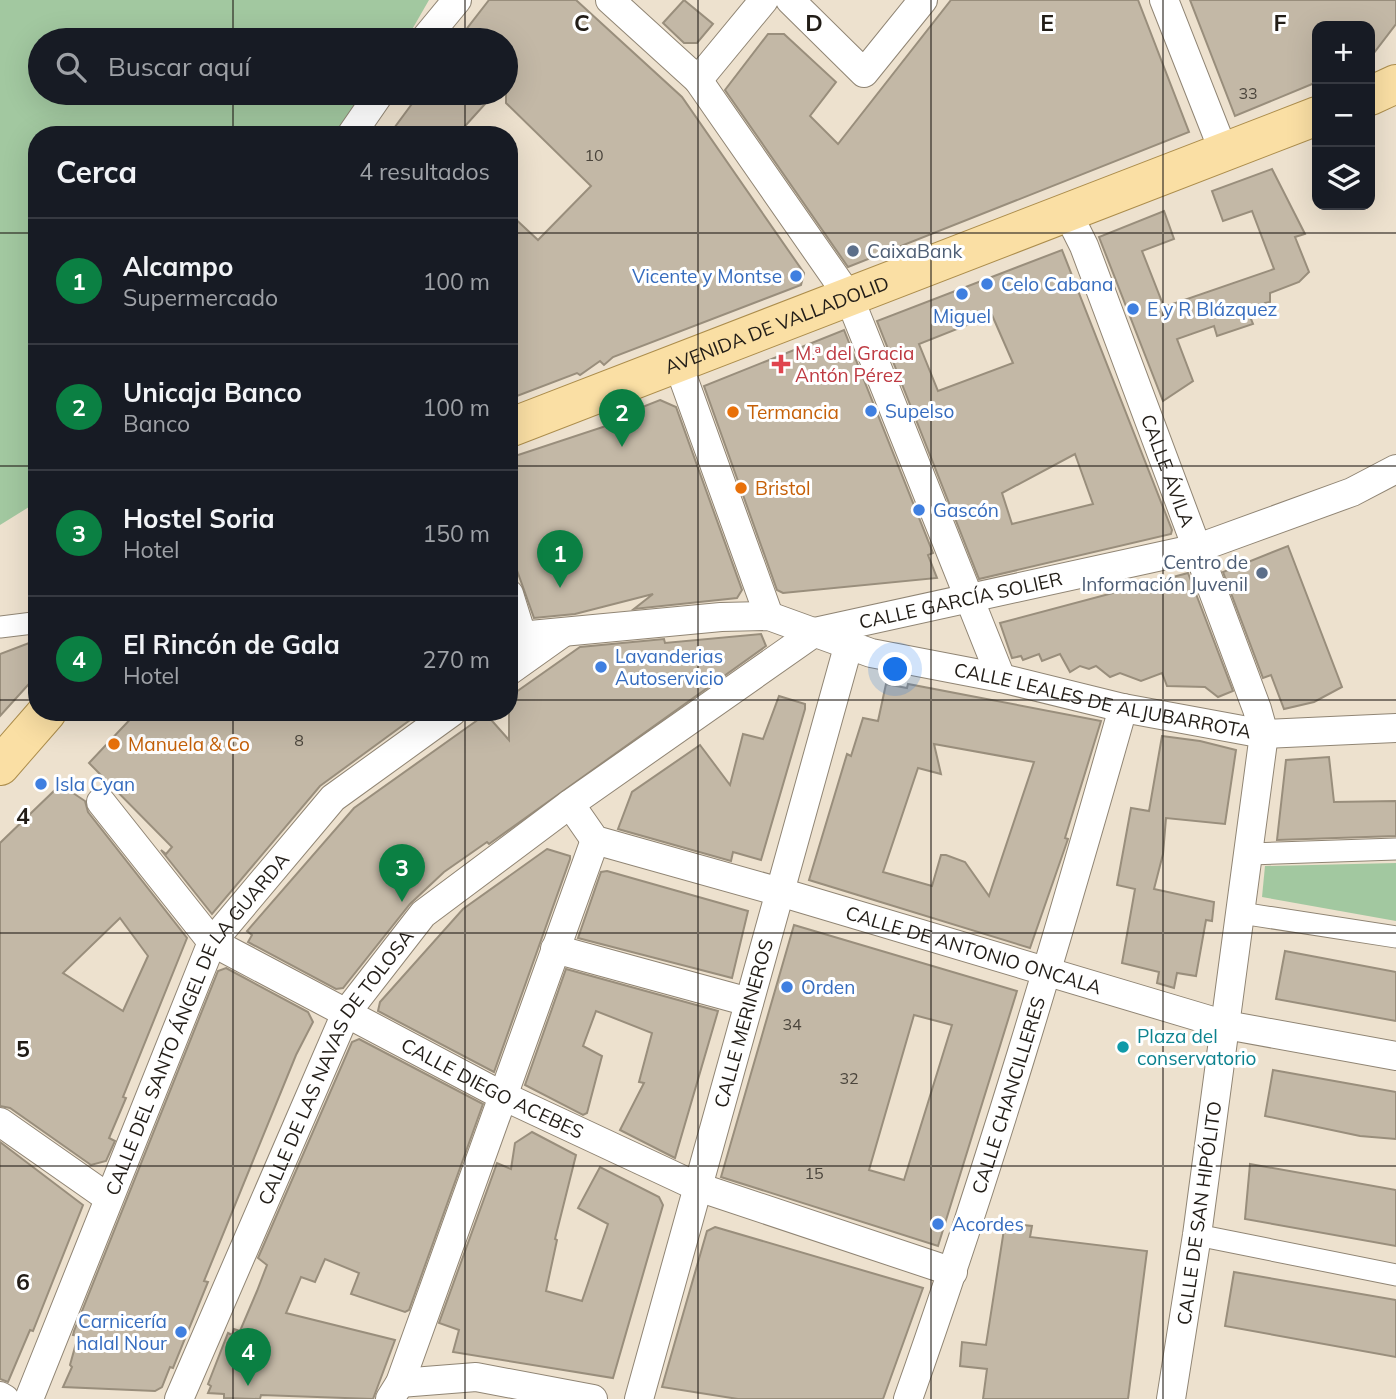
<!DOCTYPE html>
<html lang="es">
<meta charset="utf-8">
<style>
body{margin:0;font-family:Mulish,sans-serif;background:#242831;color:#f1f3f6}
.controls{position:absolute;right:21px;top:21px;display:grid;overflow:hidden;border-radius:14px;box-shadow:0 7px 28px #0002}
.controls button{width:63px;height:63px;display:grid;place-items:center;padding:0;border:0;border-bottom:2px solid #363941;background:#171b24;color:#f1f3f6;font:35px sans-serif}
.you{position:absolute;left:896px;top:670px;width:24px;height:24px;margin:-18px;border:5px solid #fff;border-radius:50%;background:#1a73e8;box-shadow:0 0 0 10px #1a73e833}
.badge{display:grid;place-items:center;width:46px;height:46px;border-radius:50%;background:#0b8043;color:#fff;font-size:23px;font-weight:700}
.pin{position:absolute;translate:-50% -58px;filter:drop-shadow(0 2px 4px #0008)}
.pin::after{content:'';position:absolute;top:37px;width:24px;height:21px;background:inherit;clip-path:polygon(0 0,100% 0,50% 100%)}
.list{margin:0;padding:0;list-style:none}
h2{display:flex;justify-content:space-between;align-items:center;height:91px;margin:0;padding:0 28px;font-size:30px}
h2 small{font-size:23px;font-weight:400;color:#9ea1a6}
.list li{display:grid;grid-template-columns:46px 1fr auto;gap:21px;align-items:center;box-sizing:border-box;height:126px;padding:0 28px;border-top:2px solid #363941}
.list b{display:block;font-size:26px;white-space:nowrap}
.list p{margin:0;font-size:23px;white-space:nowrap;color:#9ea1a6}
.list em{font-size:23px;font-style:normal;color:#9ea1a6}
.icon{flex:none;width:38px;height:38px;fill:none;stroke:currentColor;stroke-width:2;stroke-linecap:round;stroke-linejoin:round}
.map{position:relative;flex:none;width:1396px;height:1399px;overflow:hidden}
.search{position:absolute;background:#171b24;box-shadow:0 7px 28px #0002;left:28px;top:28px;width:490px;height:77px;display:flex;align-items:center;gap:18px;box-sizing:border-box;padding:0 24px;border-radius:38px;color:#9ea1a6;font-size:26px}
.panel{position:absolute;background:#171b24;box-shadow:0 7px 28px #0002;left:28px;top:126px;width:490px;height:595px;border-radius:28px}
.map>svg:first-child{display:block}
</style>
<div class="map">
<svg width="1396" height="1399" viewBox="0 0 1396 1399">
<rect width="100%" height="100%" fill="#ede1ce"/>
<g fill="#a2c8a0">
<polygon points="0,0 429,0 406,40 40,40 40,93 367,93 337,135 37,135 37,502 0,525"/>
<polygon points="1396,863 1396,921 1262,897 1265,866"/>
</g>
<g fill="#c3b8a6" stroke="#998e7c" stroke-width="2" fill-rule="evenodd">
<polygon points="489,0 576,0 682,97 804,273 801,285 613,357 604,365 600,361 580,375 577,373 509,399 509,213 538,240 591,186 506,103 506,40 458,40"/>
<polygon points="684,0 713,24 697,43 684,43 663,23"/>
<polygon points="951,0 1138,0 1189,132 848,267 725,90 768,34 784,34 836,82 810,116 838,144"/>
<polygon points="1190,0 1396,0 1396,24 1370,58 1370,26 1317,26 1317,82 1235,116"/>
<polygon points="420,93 495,93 457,135 389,135"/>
<polygon points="1272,169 1305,234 1295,237 1309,272 1299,282 1270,293 1270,302 1265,303 1266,308 1249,314 1253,324 1217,336 1214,326 1177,339 1193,381 1163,401 1099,237 1164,211 1174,239 1142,251 1164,307 1274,269 1252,211 1223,221 1212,191"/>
<path d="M1062 250 1172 530 1171 534 979 579 877 321ZM992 315 1013 363 938 391 919 344ZM1075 454 1093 504 1012 524 1002 493Z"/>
<polygon points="844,330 933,553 928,555 937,578 783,593 777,590 704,386"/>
<polygon points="660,400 676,407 742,590 737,598 634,609 653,594 575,614 534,618 509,548 509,458 606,426 607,421"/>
<polygon points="1288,546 1342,687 1314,702 1284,709 1271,675 1263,678 1223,572"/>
<polygon points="1188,573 1233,691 1218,697 1205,687 1167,686 1162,673 1141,681 1120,673 1110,677 1096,666 1089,669 1080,666 1070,672 1060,654 1042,661 1039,654 1023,660 1021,656 1012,658 1000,623"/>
<polygon points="761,634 766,646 489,844 487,842 444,872 410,904 343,988 336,989 248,942 252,935 247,931 354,808 486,714 509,740 509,697 580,647 664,639 665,643"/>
<polygon points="37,640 37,675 0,716 0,654"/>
<path d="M886 684 907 688 908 684 1101 721 1065 838 1068 839 1030 948 809 880 847 754 851 756 863 718 878 721ZM934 744 1034 762 989 896 965 862 946 855H941L932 886 883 872 918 768 941 774Z"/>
<polygon points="779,696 805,704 805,709 761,860 733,852 731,861 618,829 632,792 700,745 730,785 743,734 763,739"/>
<polygon points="137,712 421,712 320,786 212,914 161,850 166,854 172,847 89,763"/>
<polygon points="1162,736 1200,741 1236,750 1225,824 1166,818 1163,854 1154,889 1214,902 1212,921 1206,920 1196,976 1177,973 1174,988 1157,983 1159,972 1122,963 1135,889 1117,885 1131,808 1149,811"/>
<polygon points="1329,757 1334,802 1396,801 1396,836 1277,840 1286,760"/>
<path d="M64 787 85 801 88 812 187 938 123 1097 126 1098 109 1138 115 1141 106 1161 91 1165 10 1108 0 1106V843L56 789 59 792ZM120 918 148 956 123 1011 63 973Z"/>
<polygon points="547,849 570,856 570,859 494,1072 378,1011 380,1002 463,909"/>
<polygon points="607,871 748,911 732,978 578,938 601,872"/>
<path d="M794 925 1017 991 938 1246 721 1177ZM914 1015 952 1025 904 1180 869 1170Z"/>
<polygon points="1285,951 1396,972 1396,1021 1276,999"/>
<polygon points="226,968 308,1012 313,1022 296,1055 204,1281 208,1282 173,1368 170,1367 162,1387 155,1391 63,1387 72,1367 70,1365 78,1336 73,1335 74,1331 218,971"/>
<polygon points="566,969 718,1011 675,1158 620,1130 644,1083 639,1082 652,1033 596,1011 583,1046 602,1056 587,1113 583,1115 525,1085"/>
<polygon points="359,1039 483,1104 409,1310 405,1312 351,1294 359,1273 325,1259 315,1282 301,1277 286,1313 395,1340 373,1399 261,1395 260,1399 224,1398 224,1394 208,1393 211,1386 208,1384 228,1333 232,1335 234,1329 240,1331 257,1291 267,1265 258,1258 352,1042"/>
<polygon points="1273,1070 1396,1092 1396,1139 1360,1136 1265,1116"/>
<polygon points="532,1132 576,1155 555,1239 557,1240 546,1291 582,1301 608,1224 578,1208 600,1167 659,1197 663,1205 613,1378 453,1352 459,1330 439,1323 497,1163 511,1169 515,1143"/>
<polygon points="0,1142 83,1205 33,1331 30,1330 8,1382 0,1379"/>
<polygon points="1250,1164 1396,1190 1396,1246 1245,1219"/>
<polygon points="1005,1223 1032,1226 1030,1237 1147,1251 1128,1399 983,1399 987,1369 960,1366 962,1342 986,1345"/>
<polygon points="715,1227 923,1288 883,1399 738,1399 662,1387 707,1231"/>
<polygon points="1234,1272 1396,1300 1396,1357 1225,1326"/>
</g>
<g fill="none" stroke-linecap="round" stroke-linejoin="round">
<g stroke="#908574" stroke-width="23">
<g id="pedestrian">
<polyline points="0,627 33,623"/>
<polyline points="1250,854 1396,849"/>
<polyline points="1241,913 1396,937"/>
<polyline points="1197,1235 1396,1275"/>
</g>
</g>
<g stroke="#908574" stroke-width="30">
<g id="minor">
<polyline points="610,0 698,80 849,297 1001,678"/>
<polyline points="790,0 864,73 923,0"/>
<polyline points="1164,0 1223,150"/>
<polyline points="424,40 457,0"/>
<polyline points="698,80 764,0"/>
<polyline points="351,135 380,93"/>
<path id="s1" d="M1066 210 1084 246 1257 709 1264 734 1197 1235 1171 1399"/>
<polyline points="677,361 769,616"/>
<polyline points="509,594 522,636"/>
<path id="s2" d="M509 637 721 617 769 616 871 653 1001 678 1123 708 1264 734 1396 728"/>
<polyline points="509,671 561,634"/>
<path id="s3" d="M101 802 212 942 501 1095 698 1187 953 1272"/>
<path id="s4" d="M570 804 595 840 780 892 1226 1025 1396 1056"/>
<polyline points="555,949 749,1002"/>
<polyline points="0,1122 107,1197"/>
<polyline points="400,1383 476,1377 593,1399"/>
<polyline points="0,1396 5,1399"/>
<path id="s5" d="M29 1399 212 942 333 798 452 712"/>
<path id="s6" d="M179 1399 346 1013 423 914 570 804 815 632 1198 548 1352 492 1396 469"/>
<polyline points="390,1399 400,1383 595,840"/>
<path id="s7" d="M639 1399 848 647"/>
<path id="s8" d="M908 1399C989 1171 1057 940 1123 708"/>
</g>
</g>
<g stroke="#ac8d4c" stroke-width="40">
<g id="primary">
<polyline points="1370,96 1396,84"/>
<path id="s9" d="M509 428 1317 116"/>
<polyline points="0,766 47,712"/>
</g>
</g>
<use href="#pedestrian" stroke="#fff" stroke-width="21"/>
<use href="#minor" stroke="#fff" stroke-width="28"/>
<use href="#primary" stroke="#fadfa4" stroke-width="38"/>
</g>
<path fill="none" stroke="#221d17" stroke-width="2" stroke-opacity="0.55" d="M233 0V40M465 0V40M698 0V1399M931 0V1399M1163 0V1399M233 93V135M465 93V135M0 233H37M509 233H1396M0 466H37M509 466H1396M0 700H37M509 700H1396M233 712V1399M465 712V1399M0 933H1396M0 1166H1396"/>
<g fill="#5c6f8a" stroke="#fff" stroke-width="2.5">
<circle cx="853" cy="251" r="7"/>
<circle cx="1262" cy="573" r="7"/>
</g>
<g fill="#3f7fe0" stroke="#fff" stroke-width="2.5">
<circle cx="796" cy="276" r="7"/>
<circle cx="987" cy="284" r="7"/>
<circle cx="962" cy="294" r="7"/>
<circle cx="1133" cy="309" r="7"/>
<circle cx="871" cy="411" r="7"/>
<circle cx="919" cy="510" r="7"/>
<circle cx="601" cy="667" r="7"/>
<circle cx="41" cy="784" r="7"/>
<circle cx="787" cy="987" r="7"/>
<circle cx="938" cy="1224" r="7"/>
<circle cx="181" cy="1332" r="7"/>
</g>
<path fill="#e0444e" stroke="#fff" stroke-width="2.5" d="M777.5 353.5h7v7h7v7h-7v7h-7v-7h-7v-7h7z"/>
<g fill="#e8710a" stroke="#fff" stroke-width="2.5">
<circle cx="733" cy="412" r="7"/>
<circle cx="741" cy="488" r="7"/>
<circle cx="114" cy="744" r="7"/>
</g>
<circle fill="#0f9aa8" stroke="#fff" stroke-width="2.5" cx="1123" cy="1047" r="7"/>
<g text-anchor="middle" stroke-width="6" stroke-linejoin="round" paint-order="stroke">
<g font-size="16" fill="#4a443b">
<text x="1248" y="99">33</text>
<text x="594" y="161">10</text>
<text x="299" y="746">8</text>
<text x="792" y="1030">34</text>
<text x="849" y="1084">32</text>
<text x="814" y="1179">15</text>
</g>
<g font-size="19" fill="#4e5e75" stroke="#fff" text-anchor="start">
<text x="867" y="258">CaixaBank</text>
<text x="1248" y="569" text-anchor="end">Centro de<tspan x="1248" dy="22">Información Juvenil</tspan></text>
</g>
<g font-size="19" fill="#366cbe" stroke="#fff" text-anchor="start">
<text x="782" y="283" text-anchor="end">Vicente y Montse</text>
<text x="1001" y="291">Celo Cabana</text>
<text x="1147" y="316">E y R Blázquez</text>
<text x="962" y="323" text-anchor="middle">Miguel</text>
<text x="885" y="418">Supelso</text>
<text x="933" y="517">Gascón</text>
<text x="615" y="663">Lavanderias<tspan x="615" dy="22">Autoservicio</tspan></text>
<text x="55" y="791">Isla Cyan</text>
<text x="801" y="994">Orden</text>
<text x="952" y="1231">Acordes</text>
<text x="167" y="1328" text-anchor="end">Carnicería<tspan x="167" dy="22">halal Nour</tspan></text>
</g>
<g font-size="19" fill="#221d17" stroke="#fff">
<text dy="7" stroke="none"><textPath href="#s9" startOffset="287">AVENIDA DE VALLADOLID</textPath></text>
<text dy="7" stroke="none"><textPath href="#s1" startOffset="280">CALLE ÁVILA</textPath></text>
<text dy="7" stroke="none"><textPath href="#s6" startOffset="1178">CALLE GARCÍA SOLIER</textPath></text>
<text dy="7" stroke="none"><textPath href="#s2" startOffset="606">CALLE LEALES DE ALJUBARROTA</textPath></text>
<text dy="7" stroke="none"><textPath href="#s4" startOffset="438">CALLE DE ANTONIO ONCALA</textPath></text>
<text dy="7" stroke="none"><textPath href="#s7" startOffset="390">CALLE MERINEROS</textPath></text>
<text dy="7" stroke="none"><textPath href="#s5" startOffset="413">CALLE DEL SANTO ÁNGEL DE LA GUARDA</textPath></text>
<text dy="7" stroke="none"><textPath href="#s6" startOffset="368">CALLE DE LAS NAVAS DE TOLOSA</textPath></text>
<text dy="7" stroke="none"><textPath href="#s3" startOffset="495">CALLE DIEGO ACEBES</textPath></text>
<text dy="7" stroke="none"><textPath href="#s8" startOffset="320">CALLE CHANCILLERES</textPath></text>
<text transform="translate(1199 1213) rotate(-82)" y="7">CALLE DE SAN HIPÓLITO</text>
</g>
<g font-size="19" fill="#be3a42" stroke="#fff" text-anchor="start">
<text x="795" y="360">M.ª del Gracia<tspan x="795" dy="22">Antón Pérez</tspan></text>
</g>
<g font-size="19" fill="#c56008" stroke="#fff" text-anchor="start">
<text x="747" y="419">Termancia</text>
<text x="755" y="495">Bristol</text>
<text x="128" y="751">Manuela &amp; Co</text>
</g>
<g font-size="19" fill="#0d838f" stroke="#fff" text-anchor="start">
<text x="1137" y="1043">Plaza del<tspan x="1137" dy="22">conservatorio</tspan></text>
</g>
</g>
<g font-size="23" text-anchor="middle" font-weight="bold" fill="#221d17" stroke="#fff" stroke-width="6" stroke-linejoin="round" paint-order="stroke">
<text x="582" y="31">C</text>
<text x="814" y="31">D</text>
<text x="1047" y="31">E</text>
<text x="1280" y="31">F</text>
<text x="23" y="824">4</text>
<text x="23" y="1057">5</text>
<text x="23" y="1290">6</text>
</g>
</svg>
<div class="controls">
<button>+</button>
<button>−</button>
<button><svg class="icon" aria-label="layers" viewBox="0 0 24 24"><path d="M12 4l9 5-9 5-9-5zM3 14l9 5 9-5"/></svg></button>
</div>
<div class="you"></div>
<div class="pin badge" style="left:560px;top:588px">1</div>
<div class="pin badge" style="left:622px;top:447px">2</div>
<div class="pin badge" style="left:402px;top:902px">3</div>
<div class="pin badge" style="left:248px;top:1386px">4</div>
<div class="search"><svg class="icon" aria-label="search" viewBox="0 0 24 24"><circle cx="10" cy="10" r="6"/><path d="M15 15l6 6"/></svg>Buscar aquí</div>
<section class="panel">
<h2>Cerca<small>4 resultados</small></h2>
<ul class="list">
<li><span class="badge">1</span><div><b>Alcampo</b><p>Supermercado</p></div><em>100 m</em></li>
<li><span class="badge">2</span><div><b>Unicaja Banco</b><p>Banco</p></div><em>100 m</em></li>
<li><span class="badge">3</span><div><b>Hostel Soria</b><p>Hotel</p></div><em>150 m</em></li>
<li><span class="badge">4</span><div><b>El Rincón de Gala</b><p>Hotel</p></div><em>270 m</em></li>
</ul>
</section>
</div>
